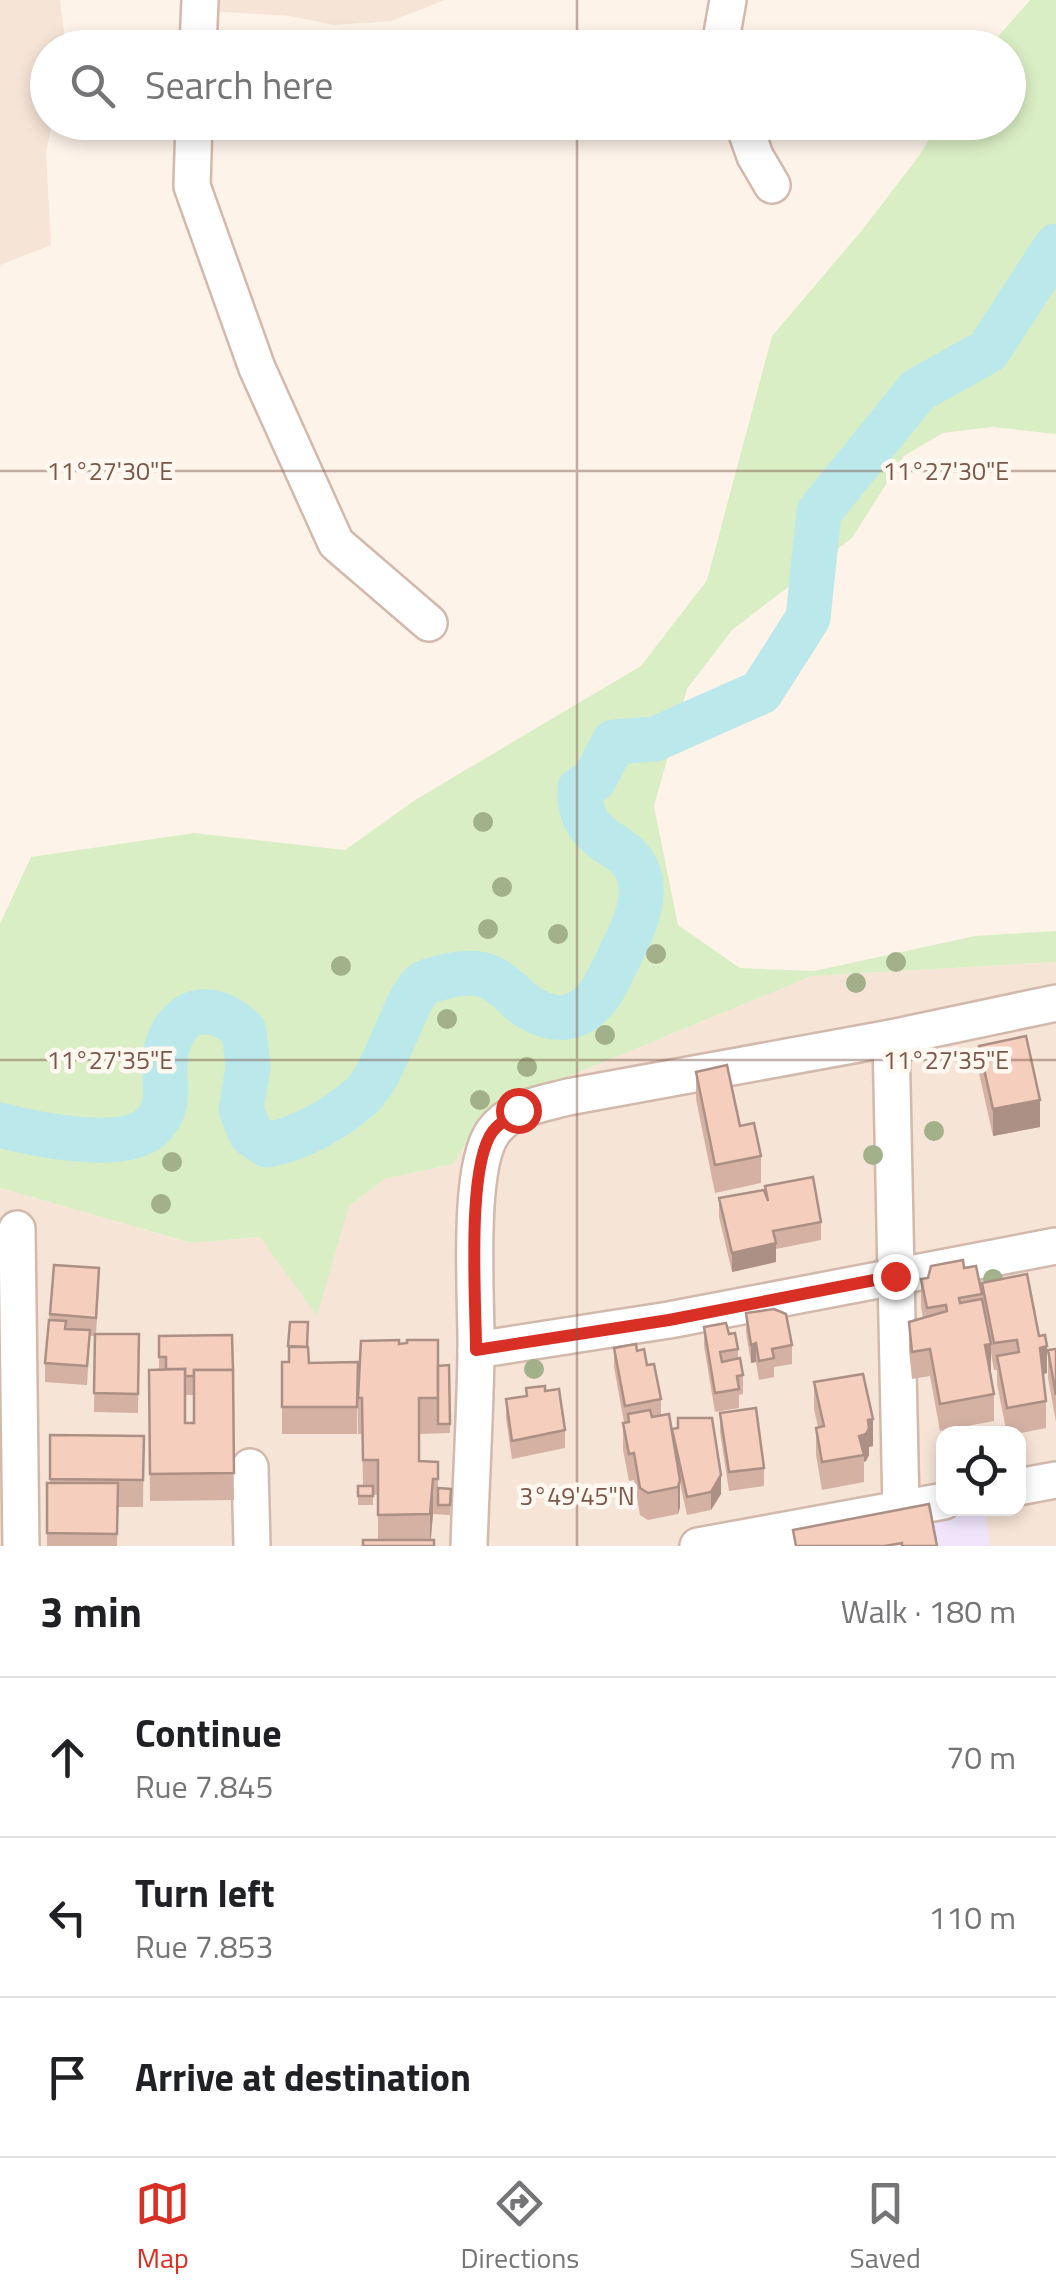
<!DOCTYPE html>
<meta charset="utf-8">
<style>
body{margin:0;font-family:"Titillium Web",sans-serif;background:#f2f2f2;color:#202124}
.controls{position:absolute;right:30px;bottom:30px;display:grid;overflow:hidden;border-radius:20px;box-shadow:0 5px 15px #0003}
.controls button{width:90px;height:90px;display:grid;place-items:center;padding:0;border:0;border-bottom:2px solid #e0e0e0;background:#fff;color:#202124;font:50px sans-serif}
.stop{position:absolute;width:30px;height:30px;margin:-22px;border:8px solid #d93025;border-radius:50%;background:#fff}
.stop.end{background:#d93025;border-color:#fff;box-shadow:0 2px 10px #0008}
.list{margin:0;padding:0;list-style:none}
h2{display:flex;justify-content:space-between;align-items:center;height:130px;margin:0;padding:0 40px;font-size:42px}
h2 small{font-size:32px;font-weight:400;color:#757577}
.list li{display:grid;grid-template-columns:65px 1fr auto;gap:30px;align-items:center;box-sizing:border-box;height:160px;padding:0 40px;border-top:2px solid #e0e0e0}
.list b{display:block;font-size:38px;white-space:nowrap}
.list p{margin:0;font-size:32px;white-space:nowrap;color:#757577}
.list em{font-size:32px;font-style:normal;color:#757577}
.icon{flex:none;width:55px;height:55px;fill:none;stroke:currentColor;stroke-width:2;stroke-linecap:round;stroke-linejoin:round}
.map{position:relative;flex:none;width:1056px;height:1546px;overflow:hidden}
.search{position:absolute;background:#fff;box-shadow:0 5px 15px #0003;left:30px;right:30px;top:30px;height:110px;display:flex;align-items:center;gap:25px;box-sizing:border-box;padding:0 35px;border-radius:55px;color:#757577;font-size:38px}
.sheet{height:610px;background:#fff}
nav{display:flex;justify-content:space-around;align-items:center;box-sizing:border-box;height:140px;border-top:2px solid #e0e0e0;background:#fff;font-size:28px;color:#757577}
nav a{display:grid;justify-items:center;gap:5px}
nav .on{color:#d93025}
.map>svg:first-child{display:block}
</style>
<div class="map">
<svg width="1056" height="1546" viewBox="0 0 1056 1546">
<rect width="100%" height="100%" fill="#fef3e9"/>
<g fill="#f6e4d6" fill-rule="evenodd">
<polygon points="0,0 60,0 66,47 48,48 48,122 52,123 46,152 51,245 0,265"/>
<polygon points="206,0 445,0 391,21 334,25 290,16 210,11"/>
<path d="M1056 962V1546H0V1188L191 1243 260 1237 349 1206 385 1179 454 1164 476 1125 514 1099 812 976ZM944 1434H1018V1508H944Z"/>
</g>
<polygon fill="#f0e5fb" points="984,1509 990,1546 852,1546 928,1520"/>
<polygon fill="#daeec5" points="1030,0 1056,0 1056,434 992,427 943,433 904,456 852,538 732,630 687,689 654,806 678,925 740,968 814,971 975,936 1056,931 1056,962 812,976 514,1099 476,1125 454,1164 385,1179 349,1206 317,1316 260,1237 192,1243 0,1188 0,924 31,857 194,833 345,850 415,800 641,666 707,580 772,336 863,229 919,156 939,123 1008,122 1008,48 989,47"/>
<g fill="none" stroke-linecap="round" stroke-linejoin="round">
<path stroke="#bbe8ea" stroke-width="45" d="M0 1125C34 1134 124 1153 151 1127 178 1101 158 1076 167 1047 181 1003 216 1003 244 1031L248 1067 241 1110 251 1134 267 1145C299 1139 336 1119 360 1097 378 1081 387 1052 397 1031 404 1017 410 996 422 985 427 980 436 979 443 977 453 974 470 972 480 974 501 978 514 998 530 1008 567 1030 593 1011 609 978 622 949 647 912 640 878 630 837 579 849 580 789L594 780 614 742 655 739 761 692 808 618 819 512 918 390 988 351 1056 246"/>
<g stroke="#d2b9ac" stroke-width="40">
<g id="minor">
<polyline points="198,48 200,0"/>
<polyline points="724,48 722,34 728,0"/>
<polyline points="194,122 192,186 257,368 336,543 429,623"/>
<polyline points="743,122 755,156 772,185"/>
<polyline points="891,1038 901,1509"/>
<polyline points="17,1229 21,1546"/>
<polyline points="476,1350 669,1320 1056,1246"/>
<polyline points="250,1467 252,1546"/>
<polyline points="1018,1487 1056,1480"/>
<path d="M469 1546C471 1482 475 1417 476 1353 477 1303 466 1170 493 1132 510 1108 541 1104 568 1097L891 1038 1056 1003"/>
<polyline points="698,1546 944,1501"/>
</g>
</g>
<use href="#minor" stroke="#fff" stroke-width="35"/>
</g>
<g fill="#a2b18a">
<circle cx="483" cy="822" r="10"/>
<circle cx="502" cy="887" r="10"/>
<circle cx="488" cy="929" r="10"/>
<circle cx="558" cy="934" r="10"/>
<circle cx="656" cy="954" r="10"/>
<circle cx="896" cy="962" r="10"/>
<circle cx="341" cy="966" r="10"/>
<circle cx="856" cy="983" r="10"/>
<circle cx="447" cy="1019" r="10"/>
<circle cx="605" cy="1035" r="10"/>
<circle cx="527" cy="1067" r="10"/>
<circle cx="480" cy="1100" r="10"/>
<circle cx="934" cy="1131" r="10"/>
<circle cx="873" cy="1155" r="10"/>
<circle cx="172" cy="1162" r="10"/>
<circle cx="161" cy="1204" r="10"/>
<circle cx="993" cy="1279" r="10"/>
<circle cx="534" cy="1369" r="10"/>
</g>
<g fill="#d4b1a3" fill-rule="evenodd">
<polygon points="979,1046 1040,1127 993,1136 979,1073"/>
<polygon points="696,1072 740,1126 761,1156 761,1183 715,1193 696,1099"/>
<polygon points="765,1186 821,1222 821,1240 776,1249 776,1262 732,1272 719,1217 719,1198 765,1194"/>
<polygon points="54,1265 99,1287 96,1334 139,1334 138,1413 94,1412 95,1336 90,1336 87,1385 45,1382 45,1363"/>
<polygon points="964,1268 982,1294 982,1299 982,1283 1039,1336 1047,1373 1043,1374 1046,1401 1046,1428 1016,1434 1007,1434 997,1384 997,1370 994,1370 991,1353 990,1371 994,1394 994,1421 940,1431 930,1376 912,1379 909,1350 909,1322 923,1318 921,1306 921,1279"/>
<polygon points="746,1313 792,1345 792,1364 774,1367 774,1377 759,1380 756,1362 751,1363 746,1332"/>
<polygon points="704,1327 729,1334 738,1349 738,1359 743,1375 743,1394 739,1395 739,1408 715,1412 704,1346"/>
<path d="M232 1335 234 1500 150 1501 149 1370 159 1369V1336ZM185 1395H194V1423H185Z"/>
<polygon points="399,1344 438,1366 449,1365 450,1433 419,1434 419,1461 438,1462 438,1488 451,1489 450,1515 433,1514 431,1540 378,1540 378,1495 373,1495 373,1505 358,1505 358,1486 363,1486 362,1434 358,1434 358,1398"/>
<polygon points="288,1346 307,1347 309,1363 358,1362 357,1434 282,1434 282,1362 289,1362"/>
<polygon points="614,1348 637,1351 647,1365 661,1399 661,1415 672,1434 721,1494 711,1510 687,1515 680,1483 680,1507 678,1514 648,1520 640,1515 634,1480 629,1481 623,1450 623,1423 624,1422 614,1367"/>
<polygon points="1056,1349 1056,1422 1048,1378 1048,1350"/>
<polygon points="814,1382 873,1446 869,1447 869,1455 866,1461 864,1462 864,1482 822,1490 816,1455 816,1428 818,1427 814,1409"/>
<polygon points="526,1388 545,1391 565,1430 565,1448 512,1459 506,1418 506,1399 526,1397"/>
<polygon points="720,1413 764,1468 764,1486 729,1491 720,1432"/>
<polygon points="50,1435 144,1436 143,1507 118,1507 117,1546 47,1546 47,1483 50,1483"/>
</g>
<g fill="#ac9085">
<polygon points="1040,1100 1040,1127 993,1136 993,1109"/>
<polygon points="776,1243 776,1262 732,1272 732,1253"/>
<polygon points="756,1343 756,1362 751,1363 751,1345"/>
<polygon points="991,1344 991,1371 985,1372 985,1345"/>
<polygon points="1047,1346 1047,1373 1040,1375 1040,1348"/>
<polygon points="873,1419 873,1446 869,1447 869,1455 866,1461 864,1462 864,1455 859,1436 868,1420"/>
<polygon points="721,1475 721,1494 711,1510 711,1492"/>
<polygon points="433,1479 433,1514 430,1546 430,1514"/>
<polygon points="680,1480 680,1507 678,1514 678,1487"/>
</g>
<g fill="#f6cebe" stroke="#ac9085" stroke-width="2.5">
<polygon points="1026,1036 1040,1100 993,1109 979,1046"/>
<polygon points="727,1065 740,1126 754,1123 761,1156 715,1165 696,1072"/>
<polygon points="813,1177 821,1222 773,1231 776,1243 732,1253 719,1198 764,1190 768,1201 765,1186"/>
<polygon points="963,1260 964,1268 976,1266 982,1294 959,1298 960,1303 982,1299 991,1344 985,1345 994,1394 940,1404 930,1349 912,1352 909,1322 947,1311 946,1305 927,1308 921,1279 928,1278 931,1266"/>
<polygon points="54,1265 99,1268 96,1318 50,1314"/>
<polygon points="1027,1274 1039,1336 1045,1335 1047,1346 1040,1348 1046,1401 1007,1408 997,1356 1019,1352 1017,1340 994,1343 982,1283"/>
<polygon points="774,1309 786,1314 792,1345 772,1349 774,1358 759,1361 756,1343 751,1345 746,1313"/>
<polygon points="49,1320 66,1321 65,1329 90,1330 87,1366 45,1363"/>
<polygon points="290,1322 308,1322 307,1347 288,1346"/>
<polygon points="726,1323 729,1334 735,1333 738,1349 720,1352 722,1362 740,1358 743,1375 737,1376 739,1389 715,1393 704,1327"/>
<polygon points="95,1334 139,1334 138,1394 94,1393"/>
<polygon points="232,1335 233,1370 194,1370 194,1376 185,1376 185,1369 166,1369 166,1357 159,1357 159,1336"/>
<polygon points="399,1340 399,1344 407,1343 407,1340 438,1340 438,1398 419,1398 419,1461 438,1462 438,1479 433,1479 430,1514 378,1515 378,1460 363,1460 362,1398 358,1398 361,1341"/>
<polygon points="636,1344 637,1351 644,1349 647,1365 654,1364 661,1399 625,1406 614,1348"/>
<polygon points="289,1347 308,1347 309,1363 358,1362 357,1407 282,1407 282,1362 289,1362"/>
<polygon points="1056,1349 1056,1395 1048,1350"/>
<polygon points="449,1365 450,1424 438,1424 438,1366"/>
<polygon points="185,1369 185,1423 194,1423 194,1370 233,1370 234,1473 150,1474 149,1370"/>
<polygon points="863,1374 873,1419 868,1420 869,1428 866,1434 859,1436 864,1455 822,1462 816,1428 824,1426 814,1382"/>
<polygon points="545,1386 545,1391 559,1389 565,1430 512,1441 506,1399 527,1396 526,1388"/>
<polygon points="756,1408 764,1468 729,1472 720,1413"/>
<polygon points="650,1410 652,1417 669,1414 680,1480 678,1487 648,1493 640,1488 634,1453 629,1454 623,1423 629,1422 628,1414"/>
<polygon points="678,1418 712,1418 721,1475 711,1492 687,1497 672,1429 678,1428"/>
<polygon points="50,1435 144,1436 143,1480 50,1479"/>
<polygon points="47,1483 118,1483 117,1534 47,1533"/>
<rect x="358" y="1486" width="15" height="10"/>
<polygon points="438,1488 451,1489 450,1505 438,1505"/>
<polygon points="929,1504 937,1546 902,1546 902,1543 885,1546 796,1546 793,1530"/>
<rect x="363" y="1540" width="71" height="6"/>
</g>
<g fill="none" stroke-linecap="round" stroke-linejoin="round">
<path stroke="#d93025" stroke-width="12" d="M518 1110C510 1117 499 1123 493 1131 466 1166 476 1303 476 1350L669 1320 895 1276"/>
</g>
<path fill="none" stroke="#7b5649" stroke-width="2.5" stroke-opacity="0.45" d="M577 0V48M577 122V1546M0 471H1056M0 1060H1056"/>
<g font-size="25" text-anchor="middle" fill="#7b5649" stroke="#fff8f0" stroke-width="9" stroke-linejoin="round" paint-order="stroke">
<text x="946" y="480">11°27'30"E</text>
<text x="110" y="480">11°27'30"E</text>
<text x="946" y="1069">11°27'35"E</text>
<text x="110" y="1069">11°27'35"E</text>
<text x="577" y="1505">3°49'45"N</text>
</g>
</svg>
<div class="controls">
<button><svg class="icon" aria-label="locate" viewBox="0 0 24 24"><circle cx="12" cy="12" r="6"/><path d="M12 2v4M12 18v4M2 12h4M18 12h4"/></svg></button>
</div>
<div class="stop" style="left:518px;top:1110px"></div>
<div class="stop end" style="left:895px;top:1276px"></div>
<div class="search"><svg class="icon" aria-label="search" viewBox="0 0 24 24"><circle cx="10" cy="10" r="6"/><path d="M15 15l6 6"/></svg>Search here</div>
</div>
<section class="sheet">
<h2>3 min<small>Walk · 180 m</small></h2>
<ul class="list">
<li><svg class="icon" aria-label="ahead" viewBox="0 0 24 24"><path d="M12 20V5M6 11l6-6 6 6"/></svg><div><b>Continue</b><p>Rue 7.845</p></div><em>70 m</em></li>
<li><svg class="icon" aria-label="left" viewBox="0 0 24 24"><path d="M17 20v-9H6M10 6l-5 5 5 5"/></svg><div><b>Turn left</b><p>Rue 7.853</p></div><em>110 m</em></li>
<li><svg class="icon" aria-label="arrive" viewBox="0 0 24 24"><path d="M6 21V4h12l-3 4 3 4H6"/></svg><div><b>Arrive at destination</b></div></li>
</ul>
</section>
<nav>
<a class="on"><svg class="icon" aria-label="map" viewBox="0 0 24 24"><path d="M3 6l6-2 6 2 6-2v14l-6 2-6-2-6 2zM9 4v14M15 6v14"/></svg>Map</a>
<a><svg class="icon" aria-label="directions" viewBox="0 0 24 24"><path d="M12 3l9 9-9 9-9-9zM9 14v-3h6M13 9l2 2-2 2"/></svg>Directions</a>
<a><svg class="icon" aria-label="saved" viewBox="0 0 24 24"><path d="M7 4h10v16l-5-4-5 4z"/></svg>Saved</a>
</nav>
